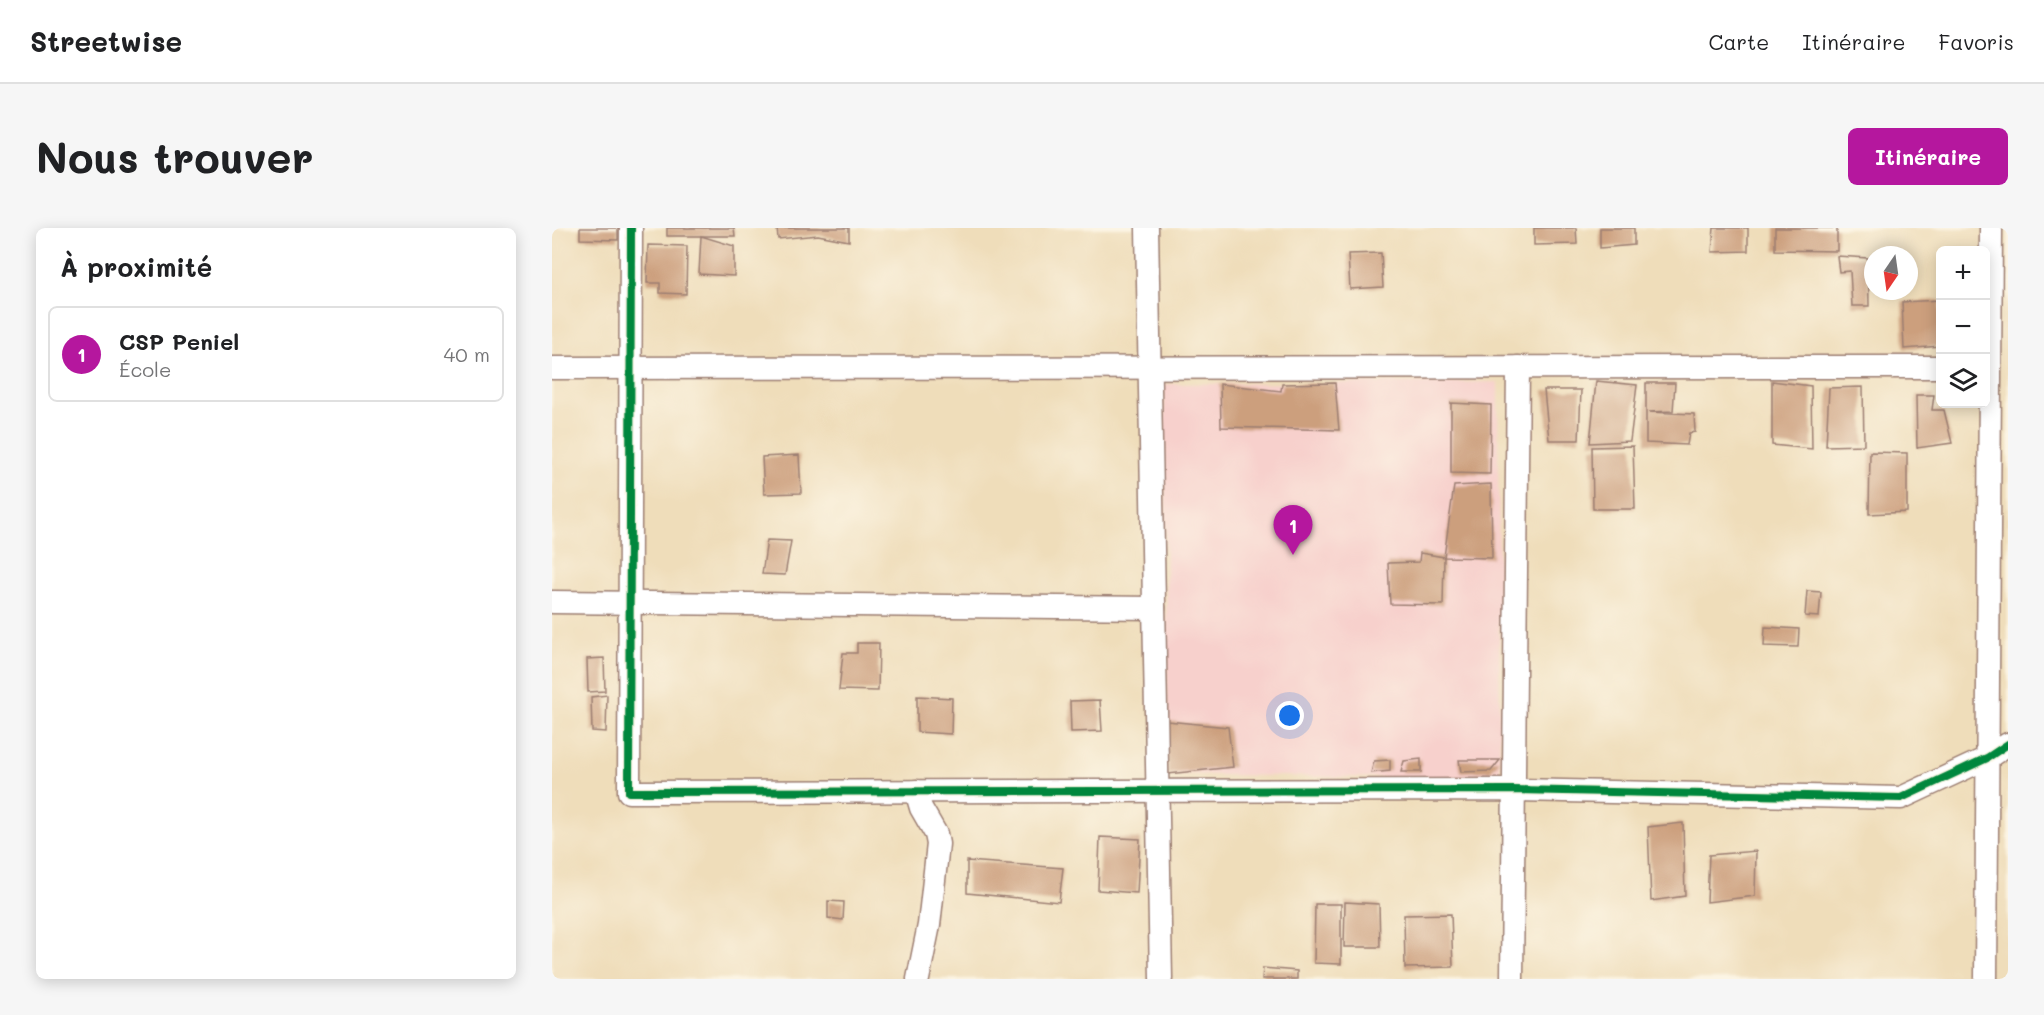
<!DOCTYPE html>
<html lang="fr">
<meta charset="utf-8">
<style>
body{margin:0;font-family:Mali,sans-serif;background:#f6f6f6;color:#202124}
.controls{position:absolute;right:18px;top:18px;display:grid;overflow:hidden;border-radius:9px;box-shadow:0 3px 15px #0003}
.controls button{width:54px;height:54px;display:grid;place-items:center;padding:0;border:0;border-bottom:2px solid #e0e0e0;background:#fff;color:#202124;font:30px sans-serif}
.compass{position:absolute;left:1312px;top:18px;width:54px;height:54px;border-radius:50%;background:#fff;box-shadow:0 3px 15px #0003;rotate:193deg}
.you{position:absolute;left:738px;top:488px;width:21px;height:21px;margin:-15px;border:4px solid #fff;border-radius:50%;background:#1a73e8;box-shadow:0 0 0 9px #1a73e833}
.badge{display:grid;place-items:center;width:39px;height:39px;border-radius:50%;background:#b5179e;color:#fff;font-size:20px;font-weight:700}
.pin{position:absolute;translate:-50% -50px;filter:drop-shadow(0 2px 3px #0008)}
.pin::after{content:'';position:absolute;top:32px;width:21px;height:18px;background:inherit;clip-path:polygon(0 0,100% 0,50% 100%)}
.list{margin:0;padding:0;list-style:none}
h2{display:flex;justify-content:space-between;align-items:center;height:78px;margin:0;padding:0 24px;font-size:26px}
h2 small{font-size:20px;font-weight:400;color:#757577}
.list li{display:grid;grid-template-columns:39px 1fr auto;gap:18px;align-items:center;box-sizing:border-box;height:96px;margin:0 12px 12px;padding:0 12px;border:2px solid #e0e0e0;border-radius:9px}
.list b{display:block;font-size:22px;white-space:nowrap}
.list p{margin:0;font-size:20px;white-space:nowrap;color:#757577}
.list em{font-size:20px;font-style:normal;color:#757577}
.icon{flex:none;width:33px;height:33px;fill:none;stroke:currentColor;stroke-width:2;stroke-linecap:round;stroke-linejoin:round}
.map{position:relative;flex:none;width:1456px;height:751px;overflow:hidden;border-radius:9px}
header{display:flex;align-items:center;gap:36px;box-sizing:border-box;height:84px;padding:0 30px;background:#fff;border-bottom:2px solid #e0e0e0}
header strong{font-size:28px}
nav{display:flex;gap:33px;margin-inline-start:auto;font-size:21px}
.intro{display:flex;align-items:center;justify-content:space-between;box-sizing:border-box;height:144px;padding:0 36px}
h1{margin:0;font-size:42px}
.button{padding:15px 27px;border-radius:9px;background:#b5179e;color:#fff;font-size:21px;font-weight:700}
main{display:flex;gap:36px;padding:0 36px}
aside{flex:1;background:#fff;border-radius:9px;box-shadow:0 3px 15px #0003}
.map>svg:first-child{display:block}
</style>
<header>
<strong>Streetwise</strong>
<nav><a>Carte</a><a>Itinéraire</a><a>Favoris</a></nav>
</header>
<div class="intro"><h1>Nous trouver</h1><a class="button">Itinéraire</a></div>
<main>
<aside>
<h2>À proximité<small></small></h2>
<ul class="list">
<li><span class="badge">1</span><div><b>CSP Peniel</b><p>École</p></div><em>40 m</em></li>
</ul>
</aside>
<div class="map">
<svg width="1456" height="751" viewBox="0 0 1456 751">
<rect width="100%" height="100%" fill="#fcf5e5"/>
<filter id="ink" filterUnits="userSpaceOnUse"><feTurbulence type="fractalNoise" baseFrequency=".0167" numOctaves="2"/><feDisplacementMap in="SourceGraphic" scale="12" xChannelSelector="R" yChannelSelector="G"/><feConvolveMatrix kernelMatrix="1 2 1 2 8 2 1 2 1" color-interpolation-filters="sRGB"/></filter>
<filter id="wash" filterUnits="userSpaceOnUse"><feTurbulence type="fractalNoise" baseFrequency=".008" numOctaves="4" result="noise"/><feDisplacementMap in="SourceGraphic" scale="24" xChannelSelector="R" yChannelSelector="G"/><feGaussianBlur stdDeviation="1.35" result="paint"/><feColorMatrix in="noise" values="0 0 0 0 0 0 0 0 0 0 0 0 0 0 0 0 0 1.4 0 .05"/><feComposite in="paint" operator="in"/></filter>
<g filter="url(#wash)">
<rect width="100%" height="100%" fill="#efddba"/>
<polygon fill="#f7d0cc" points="946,154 948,552 616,546 612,156"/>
<g id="blocks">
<g fill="#cc9f7d">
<polygon points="28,0 66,0 66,12 28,11"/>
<polygon points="115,0 182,0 183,8 115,8"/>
<polygon points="225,0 297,0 297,13 266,7 226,11"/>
<polygon points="982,0 1024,0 1025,16 982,17"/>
<polygon points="1048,0 1082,0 1082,17 1048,20"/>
<polygon points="1162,0 1196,0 1196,23 1160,24"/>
<polygon points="1223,0 1285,0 1285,23 1223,22"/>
<polygon points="149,8 182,18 182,48 147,46"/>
<polygon points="96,17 135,18 134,66 108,65 108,55 95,55"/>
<polygon points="829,25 831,59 798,61 796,26"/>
<polygon points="1285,28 1316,30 1317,78 1300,78 1298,43 1287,44"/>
<polygon points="1388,72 1388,118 1352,121 1350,74"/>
<polygon points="1044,153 1085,157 1078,213 1038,215"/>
<polygon points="1220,153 1259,158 1260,221 1220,217"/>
<polygon points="783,155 787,202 669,199 668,156 729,163 730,156"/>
<polygon points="1094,155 1123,155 1121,183 1097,184 1142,186 1143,204 1137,205 1135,217 1094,215"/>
<polygon points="1311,159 1312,217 1274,218 1277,160"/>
<polygon points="992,162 1029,162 1027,212 997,212"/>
<polygon points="1364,167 1382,167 1380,182 1392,182 1400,215 1365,220"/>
<polygon points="899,175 939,177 938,246 899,245"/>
<polygon points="1081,218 1083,281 1041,281 1040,219"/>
<polygon points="1318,224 1355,225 1355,284 1317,286"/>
<polygon points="247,227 249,265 212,266 210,229"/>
<polygon points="939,256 940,330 892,329 902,258"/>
<polygon points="215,312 239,313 233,347 210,346"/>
<polygon points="868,325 892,329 891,377 838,376 836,335 867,334"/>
<polygon points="1255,363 1269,364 1267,389 1253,388"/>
<polygon points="1213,399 1247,401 1246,419 1212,418"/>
<polygon points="305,415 327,415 326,463 287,462 291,425 305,425"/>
<polygon points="52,430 53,463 36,464 35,431"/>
<polygon points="55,467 54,504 40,503 39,469"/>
<polygon points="365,468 400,470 399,506 365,504"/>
<polygon points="548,472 550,503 519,504 518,473"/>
<polygon points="615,493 676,499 681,539 616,546"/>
<polygon points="869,531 869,544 849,544 852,533"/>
<polygon points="838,532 838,543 819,545 822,533"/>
<polygon points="907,532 948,532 939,543 909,544"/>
<polygon points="1131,595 1133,668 1099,673 1096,599"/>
<polygon points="548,609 588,611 585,665 546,662"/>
<polygon points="1204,623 1203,668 1155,674 1157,627"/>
<polygon points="415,633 511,640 507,674 415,665"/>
<polygon points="276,673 292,674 291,692 276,690"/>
<polygon points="793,674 827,676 828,719 792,719"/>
<polygon points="763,676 789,676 789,736 762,735"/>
<polygon points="899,686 901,739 853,740 852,687"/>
<polygon points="711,740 745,743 745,751 710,751"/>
</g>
</g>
</g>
<g filter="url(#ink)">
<use href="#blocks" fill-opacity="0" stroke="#9c7e72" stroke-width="1.5"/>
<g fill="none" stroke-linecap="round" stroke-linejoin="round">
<g stroke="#9c7e72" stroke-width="25">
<g id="minor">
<polyline points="79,0 77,564 962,562 1349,570 1435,530 1456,516"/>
<polyline points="595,0 609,751"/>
<polyline points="0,140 1388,139"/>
<polyline points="0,374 602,380"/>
<polyline points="364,563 369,580 384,606 386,616 377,697 366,751"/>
<polyline points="960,751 966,139"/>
<polyline points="1434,751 1439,0"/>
</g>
</g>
<use href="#minor" stroke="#fff" stroke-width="22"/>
<g stroke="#fcf5e5" stroke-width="11">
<polyline id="cycleway" points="79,0 77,564 962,562 1349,570 1435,530 1456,516"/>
</g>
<use href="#cycleway" stroke="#00873e" stroke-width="8"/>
</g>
</g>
</svg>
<div class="controls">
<button>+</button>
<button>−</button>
<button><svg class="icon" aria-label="layers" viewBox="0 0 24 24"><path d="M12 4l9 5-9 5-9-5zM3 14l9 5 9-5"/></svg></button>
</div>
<svg class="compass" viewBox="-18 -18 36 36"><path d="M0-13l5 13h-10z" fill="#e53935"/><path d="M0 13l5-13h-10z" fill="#757577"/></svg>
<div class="you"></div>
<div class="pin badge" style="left:741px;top:327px">1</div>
</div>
</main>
